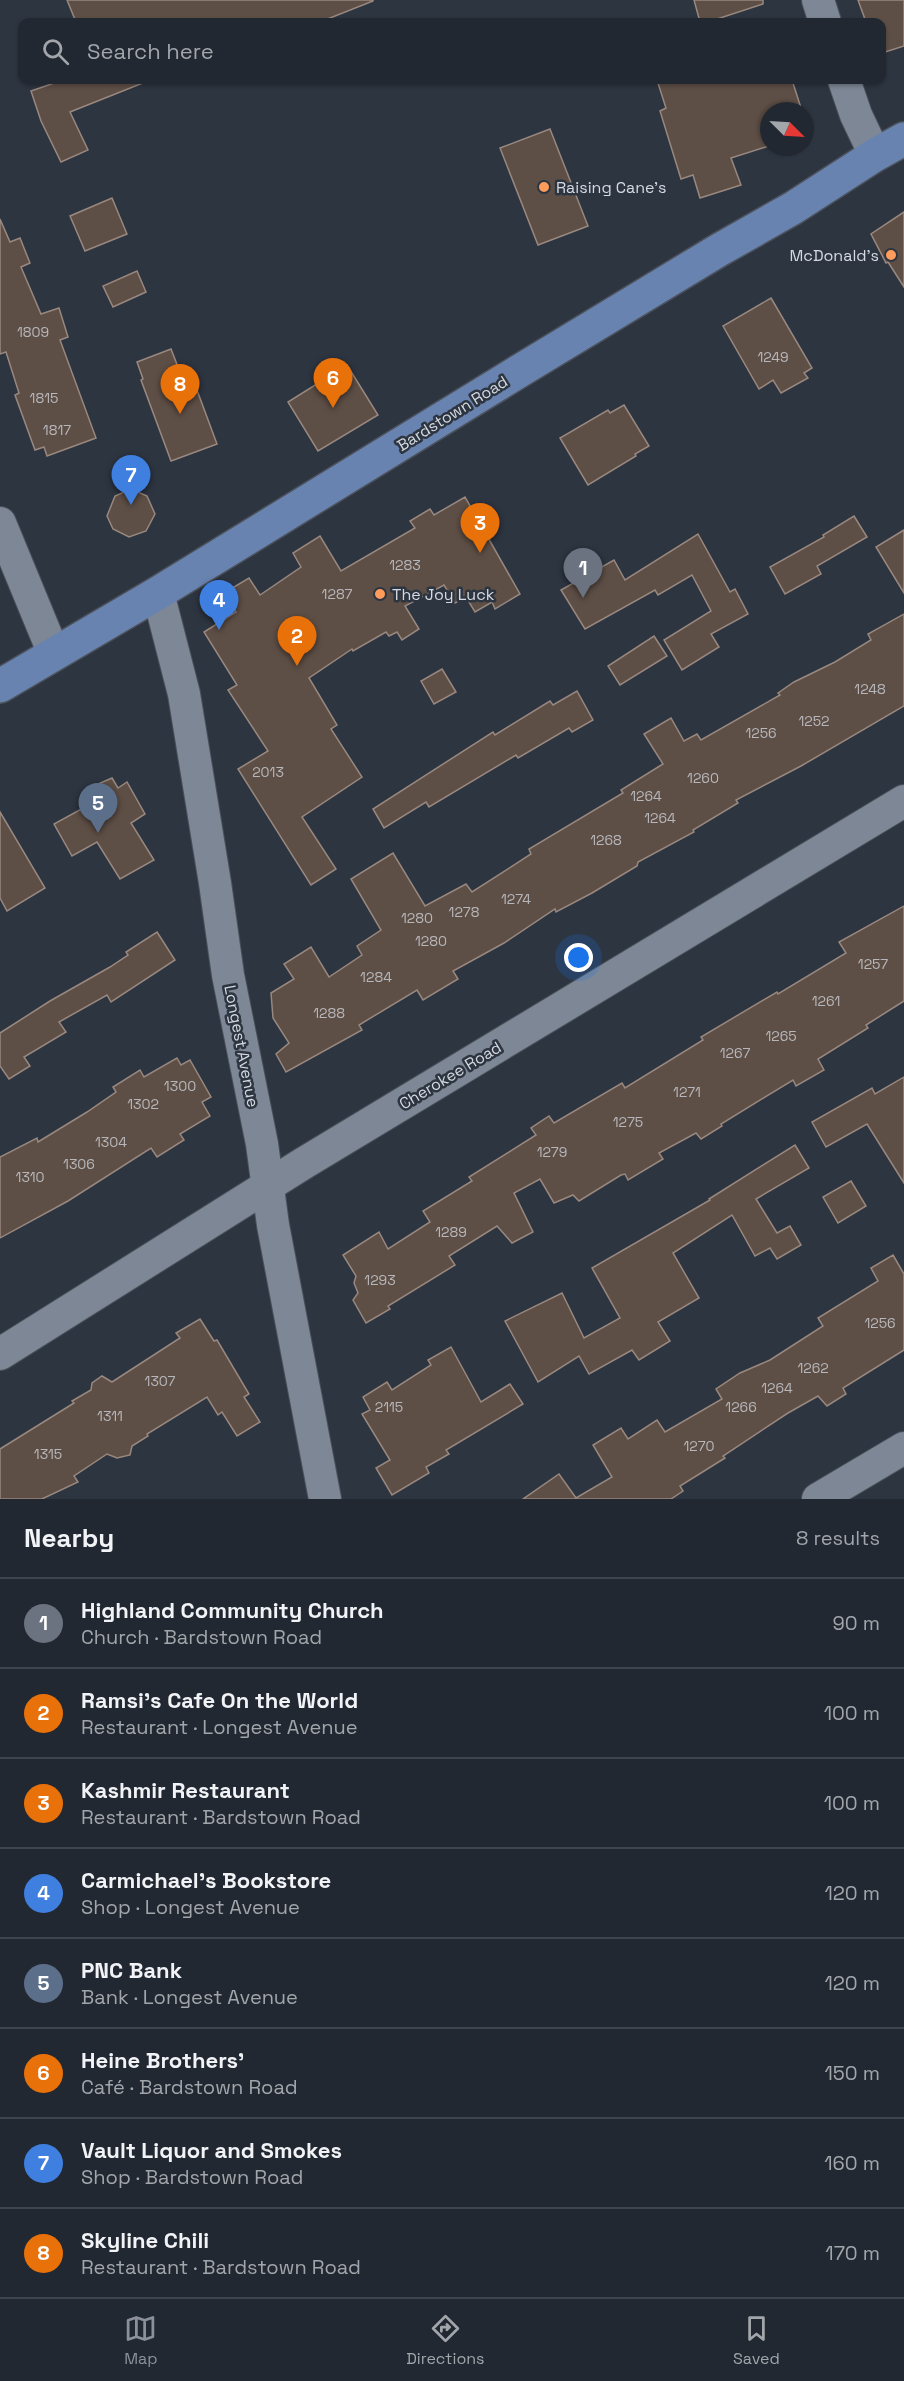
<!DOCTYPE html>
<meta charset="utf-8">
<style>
body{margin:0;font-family:"Space Grotesk",sans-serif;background:#2a3039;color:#f1f3f6}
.compass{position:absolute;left:760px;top:102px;width:54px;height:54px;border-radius:50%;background:#222831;box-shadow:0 2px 4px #0004;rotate:114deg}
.you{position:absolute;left:579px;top:958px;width:21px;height:21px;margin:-15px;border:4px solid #fff;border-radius:50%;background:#1a73e8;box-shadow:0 0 0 9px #1a73e833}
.badge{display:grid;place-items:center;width:39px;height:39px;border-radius:50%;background:#8c9099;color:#fff;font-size:20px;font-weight:700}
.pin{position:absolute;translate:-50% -50px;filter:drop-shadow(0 2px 3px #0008)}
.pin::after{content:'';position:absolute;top:32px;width:21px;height:18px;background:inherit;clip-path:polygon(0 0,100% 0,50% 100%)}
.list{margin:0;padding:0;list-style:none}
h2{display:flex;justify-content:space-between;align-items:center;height:78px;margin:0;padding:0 24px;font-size:26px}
h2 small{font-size:20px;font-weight:400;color:#a2a6ab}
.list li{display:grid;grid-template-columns:39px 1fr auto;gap:18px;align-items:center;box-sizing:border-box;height:90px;padding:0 24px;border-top:2px solid #3f444d}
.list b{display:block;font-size:22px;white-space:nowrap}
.list p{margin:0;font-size:20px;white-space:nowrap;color:#a2a6ab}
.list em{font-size:20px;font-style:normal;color:#a2a6ab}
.icon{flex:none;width:33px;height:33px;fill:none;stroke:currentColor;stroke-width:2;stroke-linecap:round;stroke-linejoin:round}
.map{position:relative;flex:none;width:904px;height:1499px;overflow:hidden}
.search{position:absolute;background:#222831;box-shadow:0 2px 4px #0004;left:18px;right:18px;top:18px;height:66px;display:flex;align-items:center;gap:15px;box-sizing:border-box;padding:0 21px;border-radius:12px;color:#a2a6ab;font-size:22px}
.sheet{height:798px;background:#222831}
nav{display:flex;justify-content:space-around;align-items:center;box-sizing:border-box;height:84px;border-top:2px solid #3f444d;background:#222831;font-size:16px;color:#a2a6ab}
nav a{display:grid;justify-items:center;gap:3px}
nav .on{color:#8c9099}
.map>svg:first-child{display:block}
</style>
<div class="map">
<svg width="904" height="1499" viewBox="0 0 904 1499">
<rect width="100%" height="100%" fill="#2d3541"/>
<g fill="#5e4f46" stroke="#99887f" stroke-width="1.5">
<polygon points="67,0 373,0 373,1 320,22 76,22"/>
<polygon points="694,0 763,0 763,4 708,22 700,22"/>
<polygon points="858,0 904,0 904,46 882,53 882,22 866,22"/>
<polygon points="63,80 147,80 148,81 70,112 88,150 61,162 41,121 31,91"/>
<polygon points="657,80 792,80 802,111 769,111 769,146 731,158 741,185 700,198 693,175 681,179 660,111 666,108"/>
<polygon points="550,129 588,226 538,245 500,148"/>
<polygon points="112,198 127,234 85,251 70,216"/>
<polygon points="904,212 904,287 888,262 886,263 871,234"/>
<polygon points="0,219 10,242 20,238 30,263 21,267 41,314 59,308 68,337 60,340 96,438 47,456 44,447 35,450 15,395 19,393 6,352 0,354"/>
<polygon points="137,271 146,292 113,307 103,286"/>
<polygon points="771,298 812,368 804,373 808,378 781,393 773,380 759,389 723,326"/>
<polygon points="171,349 185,385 194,382 217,444 171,461 141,380 143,379 137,362"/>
<polygon points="347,365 378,415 318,451 288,402"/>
<polygon points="624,405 649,446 635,454 636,456 588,485 560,438 608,410 610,413"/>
<polygon points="131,489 147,496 155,514 146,531 129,537 113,529 107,516 115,496"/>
<polygon points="465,497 520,594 495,609 492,602 475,612 466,597 455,603 444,585 405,606 419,629 402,640 397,632 389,636 386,632 353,651 352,649 309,678 337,725 331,729 362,777 302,817 336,869 311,885 238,769 268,751 228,690 237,685 204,632 236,612 224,593 249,578 260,595 301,567 293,553 320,536 341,571 415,528 410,521 430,509 434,515"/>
<polygon points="854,516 867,537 817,566 821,574 785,594 770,567 824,537 823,535"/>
<polygon points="904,530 904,593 876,547"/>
<polygon points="698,534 730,592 735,589 748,614 711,634 719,647 682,670 664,640 711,611 692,575 658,595 655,590 585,629 561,590 614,560 625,580"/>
<polygon points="904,614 904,706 801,766 736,800 738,803 693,830 694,832 638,862 637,866 592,893 556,912 555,909 504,943 453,971 458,979 423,1000 417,990 359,1025 362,1030 286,1072 276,1054 289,1043 273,1018 271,993 294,979 284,964 311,947 329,977 362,955 357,946 381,930 351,879 393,853 425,906 466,884 472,892 531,854 529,849 623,793 621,790 663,764 644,734 671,718 684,741 697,734 701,740 780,695 778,693 794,682 835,662 871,640 868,634"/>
<polygon points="654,636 667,656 620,685 608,666"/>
<polygon points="442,669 456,692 434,704 421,681"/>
<polygon points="577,691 593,720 572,732 569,728 518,758 516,755 429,807 426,802 384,828 373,809 493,732 495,735 550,701 553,705"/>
<polygon points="112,778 118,788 127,782 145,814 131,823 154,860 120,879 97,842 72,856 54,824 87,806 98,784"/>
<polygon points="0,812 45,888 7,911 0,898"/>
<polygon points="904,906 904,1001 866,1025 868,1028 818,1059 824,1070 796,1086 793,1080 721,1124 722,1126 701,1139 696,1133 659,1153 663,1159 628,1180 625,1174 621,1175 579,1201 573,1195 554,1203 540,1179 514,1193 533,1232 512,1243 497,1226 449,1256 455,1265 388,1306 390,1309 366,1323 353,1300 358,1293 354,1283 356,1276 343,1255 379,1232 388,1249 430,1222 423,1211 472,1181 469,1177 536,1135 531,1128 549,1116 554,1123 622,1083 625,1088 703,1040 701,1037 777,992 778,994 846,953 839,942"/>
<polygon points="157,932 175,960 111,1002 107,995 59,1022 66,1032 24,1057 30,1066 9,1079 0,1066 0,1033 50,1001 110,967 128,955 126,952"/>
<polygon points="177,1058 181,1065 190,1060 211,1097 202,1102 210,1116 180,1134 184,1140 157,1157 151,1148 68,1201 0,1238 0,1157 37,1138 38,1142 87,1112 116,1092 113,1087 140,1070 144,1077"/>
<polygon points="904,1077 904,1183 867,1124 826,1147 812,1122 872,1088 875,1094"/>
<polygon points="795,1145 809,1168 756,1199 777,1233 790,1226 801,1245 777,1259 770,1248 755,1256 732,1215 673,1253 699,1298 658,1322 670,1341 639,1360 632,1350 589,1374 579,1356 538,1382 505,1321 562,1293 584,1338 620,1318 592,1268 710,1200 709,1199"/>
<polygon points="851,1181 866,1206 838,1223 823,1197"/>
<polygon points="893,1255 904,1274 904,1350 843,1388 846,1394 827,1406 818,1396 788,1413 723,1456 725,1458 680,1486 683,1491 671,1499 523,1499 559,1474 576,1498 612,1477 593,1445 621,1428 628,1439 657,1420 665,1432 722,1399 716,1389 740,1373 770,1360 823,1326 818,1318 878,1281 871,1268"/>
<polygon points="200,1319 214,1341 217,1340 249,1394 244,1397 260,1422 237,1436 222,1412 218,1415 207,1397 147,1434 148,1436 132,1446 130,1455 117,1458 107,1454 74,1476 78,1482 42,1499 0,1499 0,1449 74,1403 72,1401 91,1390 92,1383 102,1376 112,1382 180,1338 176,1333"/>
<polygon points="451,1347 481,1402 510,1384 523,1404 446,1450 449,1454 426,1467 429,1473 392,1495 376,1468 390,1460 362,1414 370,1410 363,1397 387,1382 392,1390 431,1365 428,1360"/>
</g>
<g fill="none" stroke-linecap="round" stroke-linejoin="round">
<g stroke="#4b515b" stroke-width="34">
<g id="minor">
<polyline points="818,0 825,22"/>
<polyline points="844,80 856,115 875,155"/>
<polyline points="0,523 54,654"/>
<polyline points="158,593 184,694 215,883 228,975 262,1144 273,1225 325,1499"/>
<polyline points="0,1354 304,1163 904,801"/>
<polyline points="818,1499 904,1448"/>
</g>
</g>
<g stroke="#4b515b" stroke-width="36">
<polyline id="primary" points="0,686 158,593 521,370 719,250 793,208 875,155 904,139"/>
</g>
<use href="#minor" stroke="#7e8795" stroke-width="32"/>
<use href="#primary" stroke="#6883b0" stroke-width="33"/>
</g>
<g fill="#ff9b5b" stroke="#2d3541" stroke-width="2">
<circle cx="544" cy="187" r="6"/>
<circle cx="891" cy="255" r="6"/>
<circle cx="380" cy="594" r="6"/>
</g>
<g text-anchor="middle" stroke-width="5" stroke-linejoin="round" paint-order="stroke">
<g font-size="14" fill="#b7b7bb">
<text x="33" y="337">1809</text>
<text x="773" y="362">1249</text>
<text x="44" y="403">1815</text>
<text x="57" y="435">1817</text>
<text x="405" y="570">1283</text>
<text x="337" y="599">1287</text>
<text x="870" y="694">1248</text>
<text x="814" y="726">1252</text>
<text x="761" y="738">1256</text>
<text x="268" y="777">2013</text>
<text x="703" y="783">1260</text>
<text x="646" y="801">1264</text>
<text x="660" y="823">1264</text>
<text x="606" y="845">1268</text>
<text x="516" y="904">1274</text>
<text x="464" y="917">1278</text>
<text x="417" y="923">1280</text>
<text x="431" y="946">1280</text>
<text x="873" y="969">1257</text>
<text x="376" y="982">1284</text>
<text x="826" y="1006">1261</text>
<text x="329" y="1018">1288</text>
<text x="781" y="1041">1265</text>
<text x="735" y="1058">1267</text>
<text x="180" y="1091">1300</text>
<text x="687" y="1097">1271</text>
<text x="143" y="1109">1302</text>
<text x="628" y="1127">1275</text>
<text x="111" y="1147">1304</text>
<text x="552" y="1157">1279</text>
<text x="79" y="1169">1306</text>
<text x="30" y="1182">1310</text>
<text x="451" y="1237">1289</text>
<text x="380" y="1285">1293</text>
<text x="880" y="1328">1256</text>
<text x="813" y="1373">1262</text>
<text x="160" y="1386">1307</text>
<text x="777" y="1393">1264</text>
<text x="389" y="1412">2115</text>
<text x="741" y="1412">1266</text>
<text x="110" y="1421">1311</text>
<text x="699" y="1451">1270</text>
<text x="48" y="1459">1315</text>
</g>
<g font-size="16" fill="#d5dae2" stroke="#2d3541" text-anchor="start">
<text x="556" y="193">Raising Cane's</text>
<text x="879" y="261" text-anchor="end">McDonald's</text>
<text x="392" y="600">The Joy Luck</text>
</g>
<g font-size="16" fill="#d5dae2" stroke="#2d3541">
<text transform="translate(452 413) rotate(-32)" y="6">Bardstown Road</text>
<text transform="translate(242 1046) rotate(79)" y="6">Longest Avenue</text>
<text transform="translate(450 1075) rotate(-31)" y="6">Cherokee Road</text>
</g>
</g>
</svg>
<svg class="compass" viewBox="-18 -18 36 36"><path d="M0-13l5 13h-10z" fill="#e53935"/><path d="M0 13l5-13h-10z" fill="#a2a6ab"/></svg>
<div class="you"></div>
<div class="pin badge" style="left:583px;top:598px;background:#6b7280">1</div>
<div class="pin badge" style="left:297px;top:666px;background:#e8710a">2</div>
<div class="pin badge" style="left:480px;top:553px;background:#e8710a">3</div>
<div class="pin badge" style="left:219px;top:630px;background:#3f7fe0">4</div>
<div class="pin badge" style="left:98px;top:833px;background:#5c6f8a">5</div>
<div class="pin badge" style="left:333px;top:408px;background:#e8710a">6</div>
<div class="pin badge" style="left:131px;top:505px;background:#3f7fe0">7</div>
<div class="pin badge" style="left:180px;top:414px;background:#e8710a">8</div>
<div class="search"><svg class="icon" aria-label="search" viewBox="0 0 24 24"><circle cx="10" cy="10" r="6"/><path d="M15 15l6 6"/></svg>Search here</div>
</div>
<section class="sheet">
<h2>Nearby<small>8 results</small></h2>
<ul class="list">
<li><span class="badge" style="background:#6b7280">1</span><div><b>Highland Community Church</b><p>Church · Bardstown Road</p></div><em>90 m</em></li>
<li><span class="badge" style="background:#e8710a">2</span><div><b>Ramsi's Cafe On the World</b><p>Restaurant · Longest Avenue</p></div><em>100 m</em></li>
<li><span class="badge" style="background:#e8710a">3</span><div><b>Kashmir Restaurant</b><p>Restaurant · Bardstown Road</p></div><em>100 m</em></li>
<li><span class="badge" style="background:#3f7fe0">4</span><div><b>Carmichael's Bookstore</b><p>Shop · Longest Avenue</p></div><em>120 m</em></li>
<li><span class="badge" style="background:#5c6f8a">5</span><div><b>PNC Bank</b><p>Bank · Longest Avenue</p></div><em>120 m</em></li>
<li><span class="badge" style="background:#e8710a">6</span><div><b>Heine Brothers’</b><p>Café · Bardstown Road</p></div><em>150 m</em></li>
<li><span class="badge" style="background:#3f7fe0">7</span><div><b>Vault Liquor and Smokes</b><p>Shop · Bardstown Road</p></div><em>160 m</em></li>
<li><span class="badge" style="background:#e8710a">8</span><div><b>Skyline Chili</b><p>Restaurant · Bardstown Road</p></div><em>170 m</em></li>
</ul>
</section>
<nav>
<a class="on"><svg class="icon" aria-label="map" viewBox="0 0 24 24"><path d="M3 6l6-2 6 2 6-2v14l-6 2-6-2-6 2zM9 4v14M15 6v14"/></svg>Map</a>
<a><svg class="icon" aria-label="directions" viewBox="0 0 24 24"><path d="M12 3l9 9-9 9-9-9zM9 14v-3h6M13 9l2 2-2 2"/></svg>Directions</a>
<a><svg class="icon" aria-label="saved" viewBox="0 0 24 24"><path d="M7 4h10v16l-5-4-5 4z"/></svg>Saved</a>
</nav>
